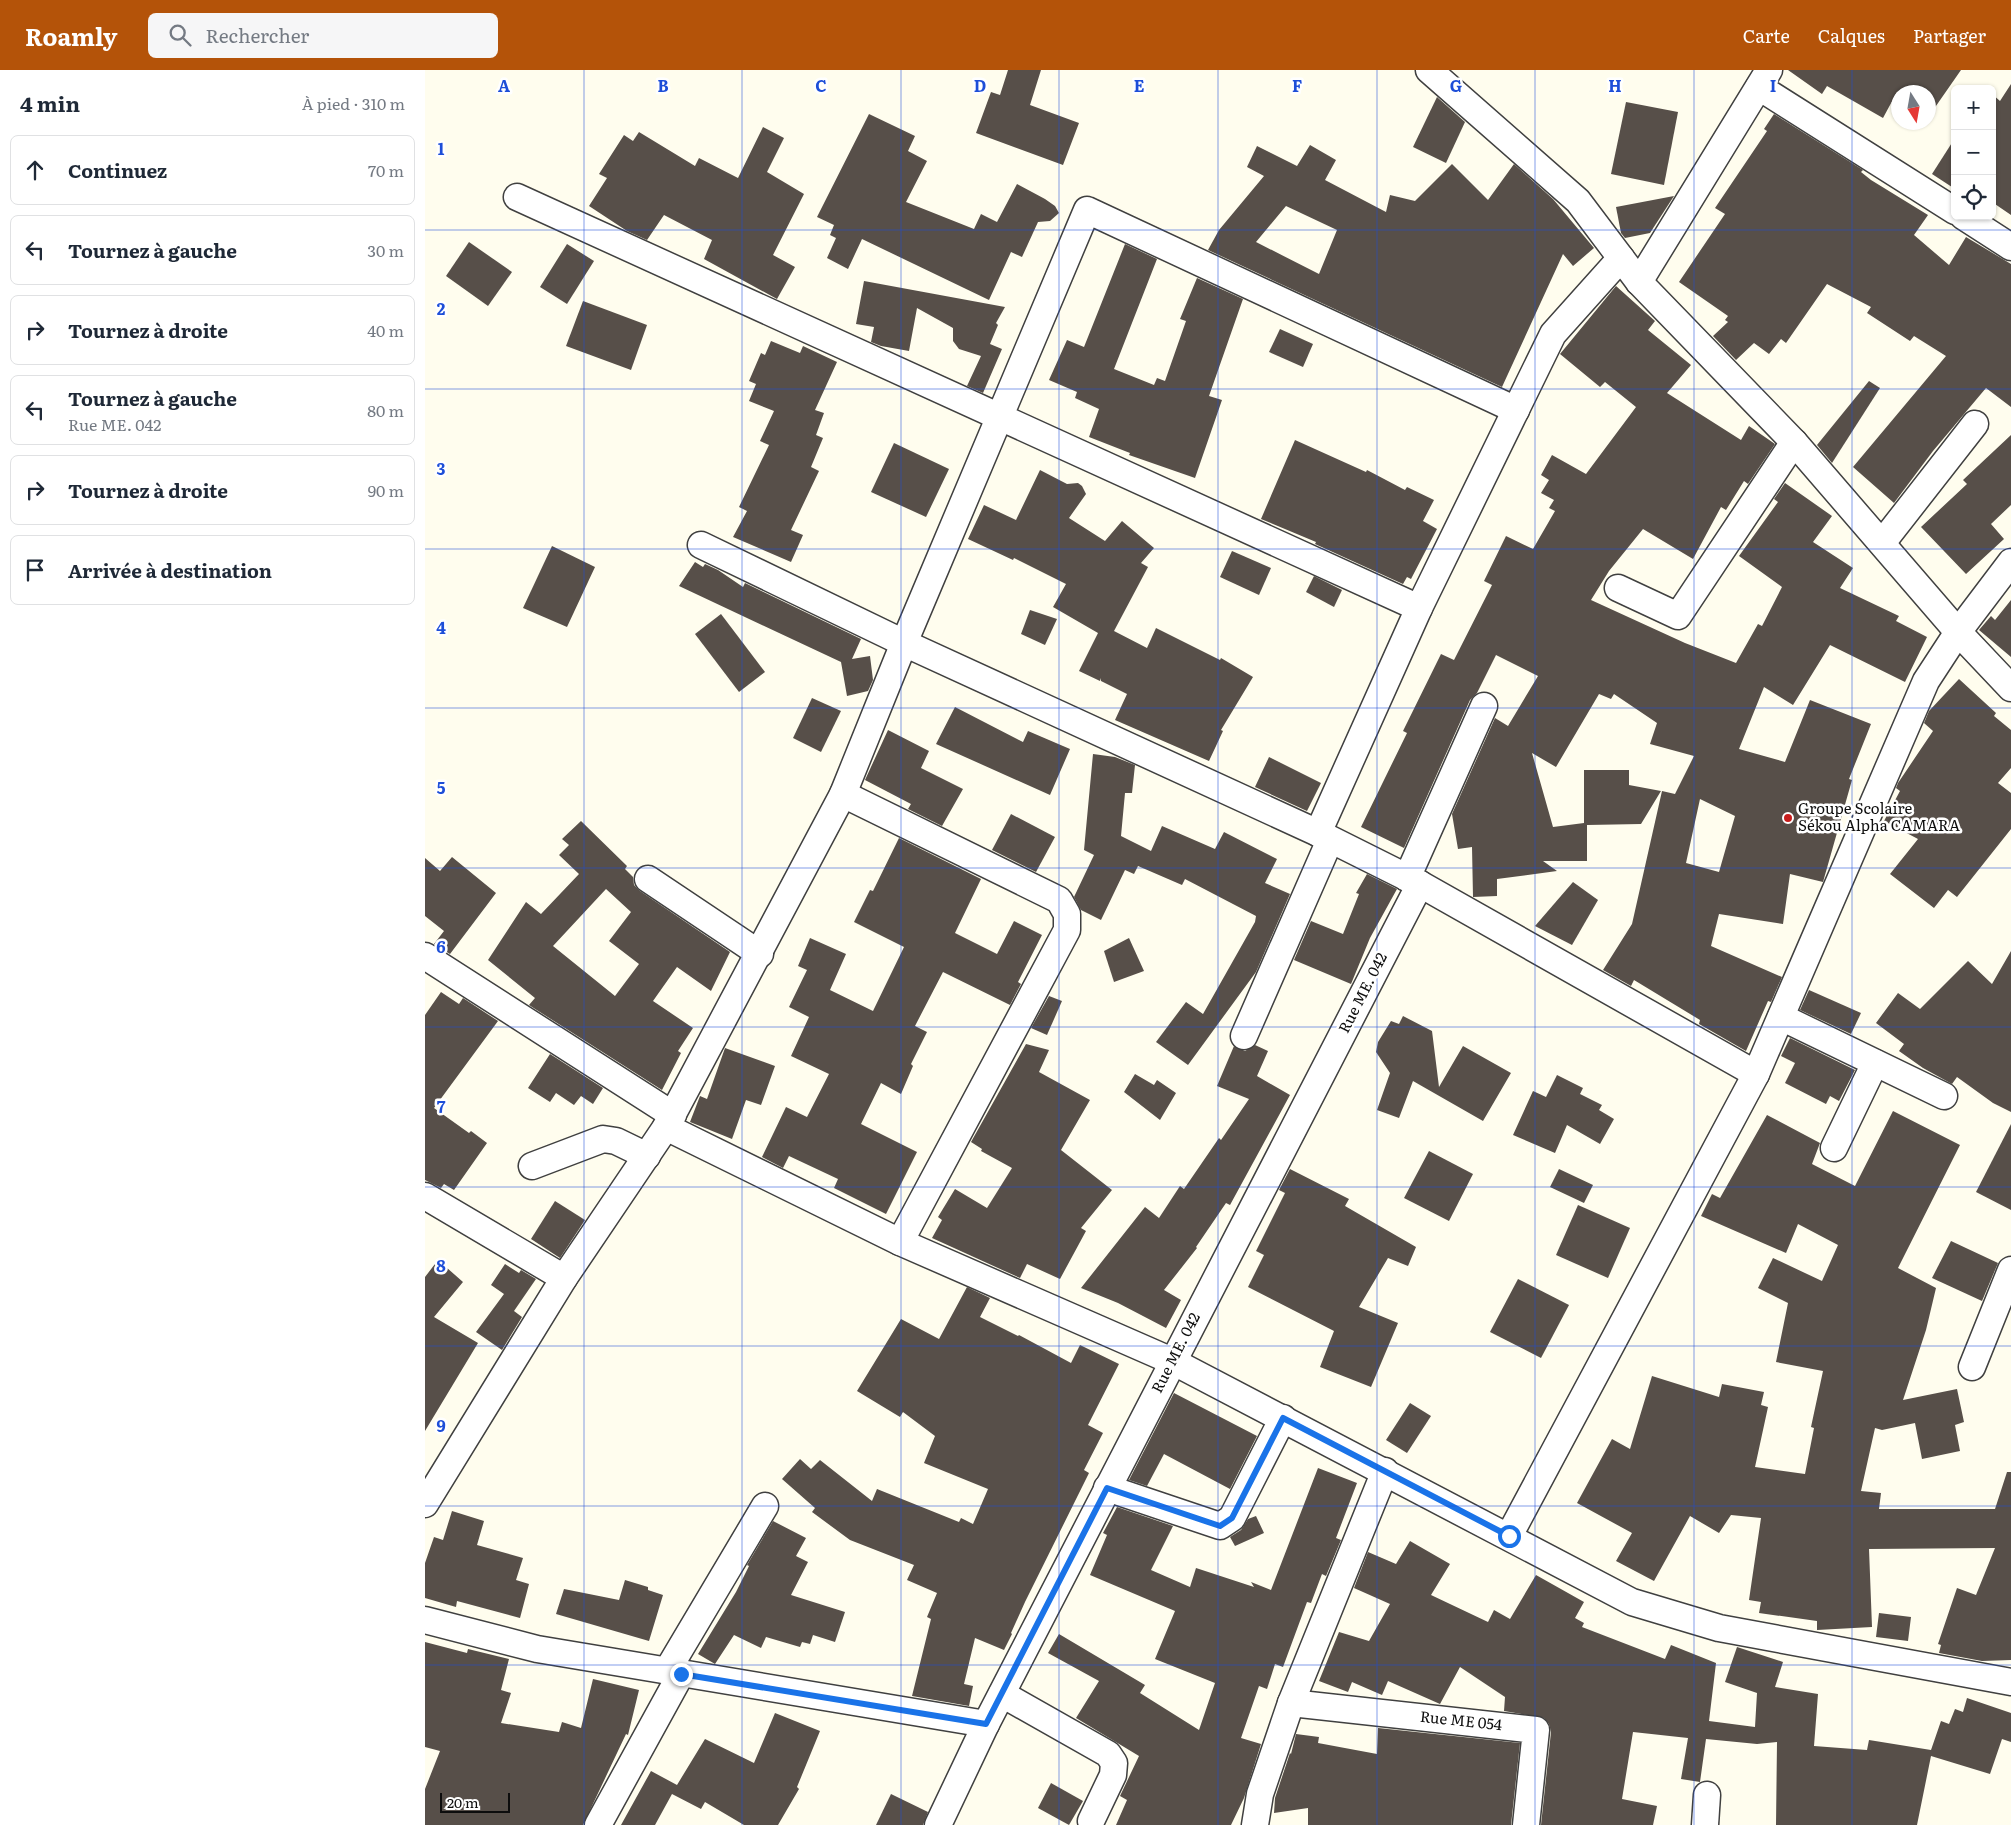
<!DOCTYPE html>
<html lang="fr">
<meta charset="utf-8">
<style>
body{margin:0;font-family:Literata,serif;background:#f6f6f7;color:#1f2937}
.controls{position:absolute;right:15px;top:15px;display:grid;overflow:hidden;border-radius:8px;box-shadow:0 1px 4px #0004}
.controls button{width:45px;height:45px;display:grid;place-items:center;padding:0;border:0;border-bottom:1px solid #e0e1e3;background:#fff;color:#1f2937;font:25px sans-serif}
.compass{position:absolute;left:1466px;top:15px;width:45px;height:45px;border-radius:50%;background:#fff;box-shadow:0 1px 4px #0004;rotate:169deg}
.scale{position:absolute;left:15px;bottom:12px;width:70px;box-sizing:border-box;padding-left:5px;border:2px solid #0d0d0d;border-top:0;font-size:14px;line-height:18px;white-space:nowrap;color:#0d0d0d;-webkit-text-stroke:4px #fff;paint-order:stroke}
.stop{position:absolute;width:15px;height:15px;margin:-11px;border:4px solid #1a73e8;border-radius:50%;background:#fff}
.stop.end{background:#1a73e8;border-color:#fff;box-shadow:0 1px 5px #0008}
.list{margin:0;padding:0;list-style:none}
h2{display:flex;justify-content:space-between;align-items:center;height:65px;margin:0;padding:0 20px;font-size:21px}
h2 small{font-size:16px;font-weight:400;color:#747a83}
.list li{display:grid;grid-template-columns:32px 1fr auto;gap:15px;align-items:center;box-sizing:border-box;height:70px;margin:0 10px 10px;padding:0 10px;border:1px solid #e0e1e3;border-radius:8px}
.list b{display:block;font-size:19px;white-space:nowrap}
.list p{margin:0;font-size:16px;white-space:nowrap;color:#747a83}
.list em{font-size:16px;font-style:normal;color:#747a83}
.icon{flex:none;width:28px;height:28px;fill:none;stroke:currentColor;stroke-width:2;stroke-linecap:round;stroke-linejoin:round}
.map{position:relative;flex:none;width:1586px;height:1755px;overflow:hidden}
header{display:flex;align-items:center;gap:30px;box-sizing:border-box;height:70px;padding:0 25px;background:#b45309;color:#fff}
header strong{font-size:24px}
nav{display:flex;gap:28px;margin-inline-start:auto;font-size:18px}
.search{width:350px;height:45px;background:#f6f6f7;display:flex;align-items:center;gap:12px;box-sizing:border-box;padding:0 18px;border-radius:8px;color:#747a83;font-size:19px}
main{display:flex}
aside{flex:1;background:#fff}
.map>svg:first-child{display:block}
</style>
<header>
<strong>Roamly</strong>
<div class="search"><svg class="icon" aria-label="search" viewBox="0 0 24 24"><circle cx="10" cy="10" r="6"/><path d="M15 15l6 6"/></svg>Rechercher</div>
<nav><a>Carte</a><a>Calques</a><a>Partager</a></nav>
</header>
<main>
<aside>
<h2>4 min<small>À pied · 310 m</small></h2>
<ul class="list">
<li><svg class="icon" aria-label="ahead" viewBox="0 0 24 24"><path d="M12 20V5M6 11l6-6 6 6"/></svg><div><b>Continuez</b></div><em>70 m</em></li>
<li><svg class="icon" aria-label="left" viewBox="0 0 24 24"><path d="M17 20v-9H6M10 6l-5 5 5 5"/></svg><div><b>Tournez à gauche</b></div><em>30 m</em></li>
<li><svg class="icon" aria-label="right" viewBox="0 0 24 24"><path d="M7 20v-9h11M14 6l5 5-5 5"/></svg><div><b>Tournez à droite</b></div><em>40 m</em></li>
<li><svg class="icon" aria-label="left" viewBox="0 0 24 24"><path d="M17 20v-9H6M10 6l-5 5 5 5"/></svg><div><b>Tournez à gauche</b><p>Rue ME. 042</p></div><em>80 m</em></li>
<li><svg class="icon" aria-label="right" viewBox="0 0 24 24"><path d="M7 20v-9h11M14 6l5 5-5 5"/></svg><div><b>Tournez à droite</b></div><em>90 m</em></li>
<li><svg class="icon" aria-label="arrive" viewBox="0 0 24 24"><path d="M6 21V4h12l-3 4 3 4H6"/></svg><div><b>Arrivée à destination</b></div></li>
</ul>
</aside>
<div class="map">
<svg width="1586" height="1755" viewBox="0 0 1586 1755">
<rect width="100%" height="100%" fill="#fffdee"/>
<g fill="#574f49" fill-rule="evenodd">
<polygon points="583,0 616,0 605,35 654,53 638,95 551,63 566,22 575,25"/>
<polygon points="1363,0 1536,0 1504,46 1504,22 1472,22 1458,48 1402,16 1397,24"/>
<polygon points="1586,14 1586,145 1567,132 1567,24 1575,31"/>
<polygon points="1012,27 1040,52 1021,93 988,77"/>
<polygon points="1201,32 1253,42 1239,115 1186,104"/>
<polygon points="444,44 490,66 483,81 502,91 481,132 549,159 556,144 572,152 592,114 620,129 630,136 634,143 625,151 613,152 597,187 586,182 564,230 437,169 423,199 402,188 411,168 405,165 409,155 392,147"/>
<polygon points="1349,44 1438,100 1436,102 1446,110 1503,145 1489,165 1524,195 1541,167 1586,194 1586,337 1561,318 1508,381 1469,433 1428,397 1521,286 1489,266 1485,271 1442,243 1446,237 1402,214 1361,273 1356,269 1344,284 1329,273 1311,290 1288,266 1303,252 1300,250 1303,246 1254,212 1300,144 1290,138 1342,61 1339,59"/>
<polygon points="338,57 359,68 342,102 379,124 348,185 370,197 352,229 279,189 287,170 239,145 222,170 202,161 164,136 182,108 174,104 199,65 208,71 214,62 270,96 274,88 313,108"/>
<polygon points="1530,68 1530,119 1507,104"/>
<path d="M885 75 911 90 900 110 961 142 965 125 990 131 1027 94 1063 130 1089 94 1128 129 1169 178 1148 196 1138 184 1077 317 783 180 794 160 839 106 822 97 832 76 872 96ZM861 136 912 160 894 204 831 172Z"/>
<polygon points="1249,126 1225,163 1200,168 1196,163 1191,137"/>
<polygon points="44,172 87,202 63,236 21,206"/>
<polygon points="142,174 169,191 142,234 115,217"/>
<polygon points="700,174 732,189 689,299 729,315 732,308 740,311 761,251 755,249 772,208 818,229 784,326 797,330 770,408 704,385 705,383 664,367 674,339 650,328 652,322 624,310 642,270 659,277"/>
<polygon points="439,211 580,237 571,253 573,255 565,274 577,279 558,323 542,316 556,286 534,279 528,271 528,258 492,238 484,281 456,276 446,272 449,257 431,254"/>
<path d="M1191 216 1230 251 1223 260 1266 295 1242 323 1316 370 1324 356 1350 374 1323 414 1319 411 1301 440 1296 437 1268 489 1218 459 1184 501 1166 530 1260 573 1311 593 1333 554 1337 556 1357 517 1314 486 1353 432 1349 429 1360 413 1407 446 1388 472 1428 498 1415 518 1474 546 1471 551 1502 567 1480 612 1405 575 1368 635 1339 617 1314 679 1360 692 1385 630 1446 654 1424 709 1427 710 1398 812 1365 804 1358 854 1294 844 1286 876 1357 907 1346 932 1343 931 1321 981 1274 954 1275 950 1209 910 1206 916 1178 900 1207 854 1237 721 1250 724 1269 686 1225 674 1232 653 1189 624 1186 629 1174 624 1131 697 1107 683 1128 757 1159 753V700H1204V715L1236 721 1216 754 1162 755V791H1118L1132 801 1072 809V826L1048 827 1047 777 1033 779 1027 744 1070 648 1083 656 1113 606 1071 585 1052 623 1045 630 979 778 936 757 982 663 978 661 1016 584 1029 590 1067 515 1059 511 1081 466 1108 479 1130 441 1124 438 1129 430 1116 423 1124 410 1116 405 1127 385 1161 404 1211 337 1180 312 1175 317 1135 284ZM1275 729 1310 746 1294 802 1261 793Z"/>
<polygon points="158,231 222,255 206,300 141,276"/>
<polygon points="855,259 888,274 878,297 844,282"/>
<polygon points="346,271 375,283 378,276 412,292 390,340 399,343 391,365 398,368 386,397 394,401 366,460 378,465 366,492 308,467 322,441 314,437 344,375 335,371 349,341 324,331 331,314 324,311 336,283 340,285"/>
<polygon points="1444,311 1455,318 1407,393 1392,375"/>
<polygon points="1586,365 1586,435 1566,454 1579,469 1541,504 1496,457 1542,414 1538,410"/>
<polygon points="870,370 941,402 942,400 980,420 982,417 1009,430 998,451 1012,459 986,509 982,507 978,514 890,474 891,472 836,449"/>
<polygon points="469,373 524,399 501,447 446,422"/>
<polygon points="615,400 642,414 653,413 657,416 661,424 644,448 680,471 697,451 729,478 716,493 723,497 689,561 722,578 731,558 795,590 796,588 828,607 796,660 798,661 784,691 690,650 702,624 676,611 676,608 675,611 654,601 673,563 628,537 641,514 589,488 588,490 543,469 559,435 591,450"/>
<polygon points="127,476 170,497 142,557 98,538"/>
<polygon points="807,481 846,498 834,525 795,507"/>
<polygon points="270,492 278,497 280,494 293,500 318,517 320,513 436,569 427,589 445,586 448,610 443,621 422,626 416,592 254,516"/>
<polygon points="889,506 917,520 909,537 881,522"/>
<polygon points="1586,530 1586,587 1554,560 1566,546 1570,550"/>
<polygon points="605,540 632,549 620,575 596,564"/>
<polygon points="296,544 340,602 314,622 270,564"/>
<polygon points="1534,609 1571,643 1569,646 1586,660 1586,698 1573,713 1586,723 1586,759 1532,827 1523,820 1509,838 1465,804 1493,769 1459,751 1475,721 1471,718 1473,713 1508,661 1499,653 1504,641"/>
<polygon points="387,628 416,641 396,682 368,668"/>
<polygon points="530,637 598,672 603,661 645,679 625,725 511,674"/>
<polygon points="463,660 504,681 496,698 538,719 517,756 483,739 486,734 440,710"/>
<polygon points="668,684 690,687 710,695 707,723 700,723 696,766 726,781 737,756 790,779 799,762 852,789 840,813 865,824 831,902 763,995 731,972 761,932 778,944 830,852 831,846 760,809 757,815 713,796 709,804 700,800 676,850 656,840 649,827 669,785 659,780"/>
<polygon points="844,687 896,713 882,741 830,717"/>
<polygon points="586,744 630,767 611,802 567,780"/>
<path d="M156 751 202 796 200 799 208 807 209 815 215 821 305 882 286 921 252 897 228 931 268 958 253 981 256 983 237 1020 107 937 104 935 110 928 63 890 101 832 116 844 154 804 134 785 144 775 137 769ZM181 819 206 842 184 871 214 894 190 926 128 876Z"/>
<polygon points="474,768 556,809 530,863 572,884 589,851 617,865 593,912 596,914 585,935 518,902 490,956 502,962 486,994 488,996 476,1024 456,1013 436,1054 492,1082 461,1144 409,1118 413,1109 364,1086 358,1098 337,1087 361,1037 382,1047 404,1004 366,986 384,947 364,937 382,900 373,896 385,868 421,884 405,920 448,941 479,877 429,852 445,820 448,821"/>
<polygon points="27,787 71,823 25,884 9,874 19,861 0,846 0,788 15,801"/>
<polygon points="942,804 972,819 945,868 926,914 869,890 886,851 918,864 934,824 931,823"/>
<polygon points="1148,812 1173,830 1147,875 1110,856"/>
<polygon points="704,868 719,901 689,912 679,881"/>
<polygon points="1586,881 1586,1042 1568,1033 1532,1007 1527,1014 1498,998 1474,981 1479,974 1451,953 1473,923 1495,939 1543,891 1567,914"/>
<polygon points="1384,920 1436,943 1426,964 1375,940"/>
<polygon points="16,922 34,934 38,928 73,951 9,1038 44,1063 46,1061 62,1073 29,1120 19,1114 16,1118 0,1110 0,945"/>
<polygon points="624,926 637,931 622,965 606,958"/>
<polygon points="978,946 1007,961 1014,1017 1038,976 1086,1003 1058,1051 988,1011 974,1048 952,1040 965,1003 951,982 953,972 966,951 974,954"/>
<polygon points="1365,968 1430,1000 1414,1031 1405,1026 1401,1034 1360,1013 1370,993 1356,986"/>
<polygon points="601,974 624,980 614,1002 665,1030 636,1080 687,1120 656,1158 661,1161 635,1209 602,1194 595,1208 507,1168 517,1150 513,1147 530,1119 562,1138 587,1098 556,1081 557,1079 546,1072"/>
<polygon points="830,975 843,981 832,1006 865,1025 805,1135 801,1133 771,1177 772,1178 739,1220 756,1230 741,1258 693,1233 656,1218 720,1137 734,1148 755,1116 759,1119 794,1068 796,1070 824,1029 792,1016 809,976 820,981"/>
<polygon points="300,978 350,996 336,1035 321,1030 307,1069 265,1052 275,1026 282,1029"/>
<polygon points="125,984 178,1018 168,1034 156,1026 149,1035 131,1023 125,1032 103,1018"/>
<polygon points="710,1004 729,1015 732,1010 751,1023 735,1050 699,1022"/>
<polygon points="1132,1005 1158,1018 1155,1024 1177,1035 1174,1040 1189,1049 1175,1074 1142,1055 1130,1083 1088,1065 1108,1021 1121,1027"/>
<polygon points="1468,1041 1535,1075 1473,1198 1511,1218 1501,1260 1478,1330 1532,1319 1539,1352 1530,1355 1535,1381 1497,1389 1490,1353 1457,1360 1450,1358 1436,1421 1456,1423 1454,1439 1570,1439 1582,1402 1586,1402 1586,1590 1557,1591 1514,1583 1516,1575 1513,1574 1532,1518 1551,1525 1570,1478 1444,1479 1447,1557 1392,1560 1392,1551 1334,1543 1336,1532 1324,1530 1336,1448 1306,1445 1294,1463 1265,1446 1229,1511 1191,1491 1207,1463 1152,1433 1187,1369 1205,1379 1227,1306 1294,1327 1297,1314 1339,1322 1336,1335 1343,1337 1330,1397 1380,1404 1389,1358 1386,1357 1398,1301 1351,1292 1363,1233 1333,1218 1348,1188 1397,1211 1413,1175 1373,1154 1361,1183 1276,1146 1287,1124 1295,1128 1342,1045 1395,1073 1387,1094 1430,1116"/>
<polygon points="1586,1054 1586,1140 1551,1122"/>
<polygon points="1004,1081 1048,1104 1024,1151 979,1128"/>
<polygon points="865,1099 924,1129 920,1136 991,1177 983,1196 963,1188 934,1237 973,1253 946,1317 895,1297 909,1261 823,1217 839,1185 831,1181 860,1123 854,1120"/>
<polygon points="1134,1099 1168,1115 1159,1133 1125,1117"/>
<polygon points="130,1131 160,1150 135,1188 106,1169"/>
<polygon points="1153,1135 1205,1158 1183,1208 1131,1185"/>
<polygon points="1526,1171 1573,1193 1557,1231 1507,1208"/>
<polygon points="13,1190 38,1212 9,1247 53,1273 0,1361 0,1207"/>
<polygon points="80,1194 94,1203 96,1200 111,1209 89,1241 97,1247 77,1280 51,1262 79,1224 66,1215"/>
<polygon points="1093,1209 1144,1235 1116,1288 1065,1262"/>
<polygon points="542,1217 565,1228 555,1247 593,1266 594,1265 646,1293 655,1275 694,1294 663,1355 678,1363 659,1400 664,1403 600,1532 586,1563 587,1564 579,1580 550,1568 539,1614 548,1616 544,1636 487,1626 506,1549 502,1547 512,1523 482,1510 489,1495 425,1470 387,1442 390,1438 357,1409 375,1389 386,1399 395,1390 447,1431 452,1419 534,1452 536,1448 548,1454 563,1419 499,1393 510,1366 478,1342 475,1347 432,1321 476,1249 514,1269"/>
<polygon points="749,1323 832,1366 805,1419 739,1384 722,1416 704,1410"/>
<polygon points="985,1333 1006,1346 982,1383 961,1370"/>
<polygon points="893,1398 932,1413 911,1468 916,1470 901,1506 897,1504 886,1533 882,1532 858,1597 850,1594 842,1619 834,1616 816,1668 836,1674 819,1728 806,1755 691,1755 702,1730 695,1726 714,1686 651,1648 674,1611 623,1583 634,1564 720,1615 715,1623 774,1660 790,1613 730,1589 750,1541 665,1505 682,1465 678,1463 692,1437 748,1456 726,1500 765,1517 771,1498 829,1517 826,1512 846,1520"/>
<polygon points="27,1441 59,1451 52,1475 98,1488 91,1510 104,1514 95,1548 32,1531 31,1537 0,1528 0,1493 9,1467 18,1470"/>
<polygon points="831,1446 839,1463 810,1476 805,1467 816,1460 823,1449"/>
<polygon points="348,1451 381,1468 371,1486 383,1492 366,1525 420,1542 410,1572 388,1565 385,1574 377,1572 375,1577 341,1567 336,1578 309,1565 290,1594 273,1584 311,1522 324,1496 322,1495"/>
<polygon points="985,1471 1025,1494 1006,1525 1063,1552 1069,1540 1085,1549 1111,1505 1159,1532 1150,1548 1159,1553 1157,1557 1240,1589 1246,1575 1291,1593 1284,1651 1330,1657 1332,1623 1300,1612 1312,1577 1358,1592 1350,1617 1393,1624 1389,1676 1442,1680 1444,1670 1506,1680 1516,1651 1524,1654 1530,1639 1538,1642 1542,1628 1586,1643 1586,1672 1577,1669 1565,1704 1506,1686 1492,1755 1351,1755 1352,1672 1332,1674 1281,1669 1275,1712 1256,1709 1263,1668 1208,1662 1197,1729 1232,1736 1228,1755 1116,1755 1126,1662 1124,1654 1119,1648 1079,1641 1080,1627 1035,1597 1015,1634 963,1611 957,1625 927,1612 923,1622 894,1611 914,1562 944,1571 965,1534 929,1518 943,1482 971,1494"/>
<polygon points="200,1510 223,1517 223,1520 238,1525 224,1571 131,1544 139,1519 194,1530"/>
<polygon points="1454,1543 1486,1547 1483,1571 1451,1567"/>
<polygon points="0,1572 42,1583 43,1579 84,1589 76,1620 86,1623 76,1653 134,1662 137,1652 156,1658 168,1609 214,1620 203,1665 201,1664 158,1755 0,1755 0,1719 15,1681 0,1677"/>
<polygon points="350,1643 395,1661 372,1717 374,1719 353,1755 319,1755 280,1732 276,1739 247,1724 230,1755 196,1755 226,1701 252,1715 280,1669 329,1693"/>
<polygon points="953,1658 1095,1673 1086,1755 883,1755 883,1738 849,1743 850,1728 865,1683 866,1684 871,1664 894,1667 893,1673 952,1684"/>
<polygon points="626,1713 658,1731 644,1755 613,1738"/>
<polygon points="466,1724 503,1742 498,1755 451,1755"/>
</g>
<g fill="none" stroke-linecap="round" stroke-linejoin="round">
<g stroke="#404040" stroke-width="29">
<g id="minor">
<polyline points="1004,0 1153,131 1214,212 1369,372 1533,562 1586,618"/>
<polyline points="1334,17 1530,141"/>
<polyline points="92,127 994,538"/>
<polyline points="1538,146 1586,177"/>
<polyline points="1214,212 1344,0"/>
<polyline points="1457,473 1550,354"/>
<polyline points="276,475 479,573 893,763 995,814 1331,1004"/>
<polyline points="1193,518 1253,546 1369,372"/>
<polyline points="418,724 634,830 642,844 642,860 475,1172"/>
<polyline points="893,763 994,538 1128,264 1196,188"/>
<polyline points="982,808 1059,636"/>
<polyline points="223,809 335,884"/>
<polyline points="0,886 248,1045"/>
<polyline points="1356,947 1519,1026"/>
<polyline points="819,966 905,770"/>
<polyline points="241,1057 475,1172 747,1291 1207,1532 1294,1558 1586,1612"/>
<polyline points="1409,1078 1450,993"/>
<polyline points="107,1096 178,1069 191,1071 222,1086"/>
<polyline points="0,1126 139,1208"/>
<polyline points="1547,1297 1586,1200"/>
<polyline points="682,1418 795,1456 807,1448 858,1348"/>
<polyline points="0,1434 139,1208 241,1057 418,724 479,573 662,140 1091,340"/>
<polyline points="1084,1466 1331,1004 1501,611 1533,562 1586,492"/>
<polyline points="0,1550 112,1579 561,1654"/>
<polyline points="242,1601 340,1436"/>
<polyline points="577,1624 683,1684 689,1693 688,1705 666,1751"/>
<polyline points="866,1633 1111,1660 1101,1755"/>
<polyline points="173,1755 256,1604"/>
<polyline points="513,1755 561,1654 995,814"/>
<polyline points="830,1755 835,1724 866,1633 960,1401"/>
<polyline points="1280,1755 1282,1725"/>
</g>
</g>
<use href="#minor" stroke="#fff" stroke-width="26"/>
</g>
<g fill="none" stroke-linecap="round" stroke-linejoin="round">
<polyline stroke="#1a73e8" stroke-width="6" points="256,1604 561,1654 682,1418 795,1456 807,1448 858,1348 1084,1466"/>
</g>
<path fill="none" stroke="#1d4ed8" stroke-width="1" stroke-opacity="0.55" d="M159 0V1755M317 0V1755M476 0V1755M634 0V1755M793 0V1755M952 0V1755M1110 0V1755M1269 0V1755M1427 0V1755M0 160H1586M0 319H1586M0 479H1586M0 638H1586M0 798H1586M0 957H1586M0 1117H1586M0 1276H1586M0 1436H1586M0 1595H1586"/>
<circle fill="#c71d1c" stroke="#fff" stroke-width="2" cx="1363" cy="748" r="5"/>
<g text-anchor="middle" stroke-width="5" stroke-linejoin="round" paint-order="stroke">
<g font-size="15" fill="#0d0d0d" stroke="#fff" text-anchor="start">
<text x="1373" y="744">Groupe Scolaire<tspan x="1373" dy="17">Sékou Alpha CAMARA</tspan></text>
</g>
<g font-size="15" fill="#0d0d0d" stroke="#fff">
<text transform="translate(938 923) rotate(-63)" y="5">Rue ME. 042</text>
<text transform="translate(751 1283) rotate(-63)" y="5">Rue ME. 042</text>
<text transform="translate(1036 1651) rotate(6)" y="5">Rue ME 054</text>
</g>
</g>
<g font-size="16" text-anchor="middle" font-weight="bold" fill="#1d4ed8" stroke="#fff" stroke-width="5" stroke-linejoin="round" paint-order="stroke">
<text x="79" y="22">A</text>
<text x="238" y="22">B</text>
<text x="396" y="22">C</text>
<text x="555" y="22">D</text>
<text x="714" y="22">E</text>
<text x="872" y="22">F</text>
<text x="1031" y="22">G</text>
<text x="1190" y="22">H</text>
<text x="1348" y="22">I</text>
<text x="16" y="85">1</text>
<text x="16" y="245">2</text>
<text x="16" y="405">3</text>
<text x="16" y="564">4</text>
<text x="16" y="724">5</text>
<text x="16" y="883">6</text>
<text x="16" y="1043">7</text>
<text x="16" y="1202">8</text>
<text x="16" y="1362">9</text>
</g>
</svg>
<div class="controls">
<button>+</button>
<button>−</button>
<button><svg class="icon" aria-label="locate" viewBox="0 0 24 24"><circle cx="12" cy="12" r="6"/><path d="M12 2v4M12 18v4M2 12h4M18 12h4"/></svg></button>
</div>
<svg class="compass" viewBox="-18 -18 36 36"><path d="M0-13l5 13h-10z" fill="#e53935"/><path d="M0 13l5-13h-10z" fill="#747a83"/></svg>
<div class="scale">20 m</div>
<div class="stop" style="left:1084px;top:1466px"></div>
<div class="stop end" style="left:256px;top:1604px"></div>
</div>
</main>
